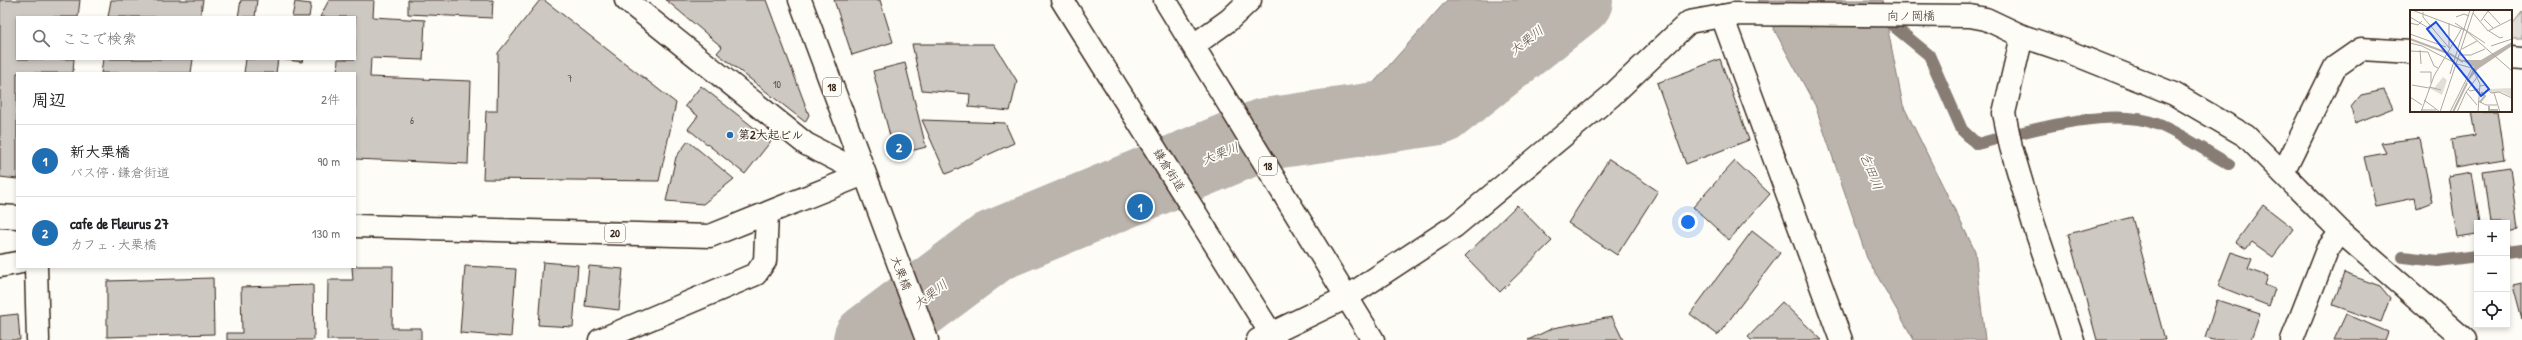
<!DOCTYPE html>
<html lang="ja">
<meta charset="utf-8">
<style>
body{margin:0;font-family:"Patrick Hand","Klee One",sans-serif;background:#f2f2f2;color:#202124}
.controls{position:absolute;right:12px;bottom:12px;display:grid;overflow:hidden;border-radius:0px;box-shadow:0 2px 6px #0003}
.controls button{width:36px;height:36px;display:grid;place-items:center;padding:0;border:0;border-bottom:1px solid #e0e0e0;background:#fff;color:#202124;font:20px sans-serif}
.you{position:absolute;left:1688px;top:222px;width:14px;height:14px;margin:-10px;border:3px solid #fff;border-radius:50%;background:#1a73e8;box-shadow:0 0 0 6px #1a73e833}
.badge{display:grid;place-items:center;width:26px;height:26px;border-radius:50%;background:#1f6fb2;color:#fff;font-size:13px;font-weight:700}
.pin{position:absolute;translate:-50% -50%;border:2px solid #fff;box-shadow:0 1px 4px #0006}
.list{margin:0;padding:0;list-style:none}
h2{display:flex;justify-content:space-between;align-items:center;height:52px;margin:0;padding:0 16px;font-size:17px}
h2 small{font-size:13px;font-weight:400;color:#757577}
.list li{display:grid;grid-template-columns:26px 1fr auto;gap:12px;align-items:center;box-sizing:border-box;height:72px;padding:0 16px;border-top:1px solid #e0e0e0}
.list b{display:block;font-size:15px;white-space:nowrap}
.list p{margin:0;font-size:13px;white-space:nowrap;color:#757577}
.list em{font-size:13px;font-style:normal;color:#757577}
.icon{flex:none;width:22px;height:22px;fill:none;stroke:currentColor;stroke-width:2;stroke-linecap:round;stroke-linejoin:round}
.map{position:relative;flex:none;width:2522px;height:340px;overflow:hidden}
.search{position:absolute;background:#fff;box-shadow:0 2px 6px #0003;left:16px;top:16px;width:340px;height:44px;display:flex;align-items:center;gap:10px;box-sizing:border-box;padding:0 14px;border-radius:0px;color:#757577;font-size:15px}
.panel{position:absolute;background:#fff;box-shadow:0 2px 6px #0003;left:16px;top:72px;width:340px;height:196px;border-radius:0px}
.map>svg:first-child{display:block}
</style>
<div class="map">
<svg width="2522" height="340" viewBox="0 0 2522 340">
<rect width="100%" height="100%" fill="#fdfcf7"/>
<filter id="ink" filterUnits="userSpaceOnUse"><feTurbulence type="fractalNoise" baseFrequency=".025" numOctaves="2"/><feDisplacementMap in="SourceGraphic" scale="8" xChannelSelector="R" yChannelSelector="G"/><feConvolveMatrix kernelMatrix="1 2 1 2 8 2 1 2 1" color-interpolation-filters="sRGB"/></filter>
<g filter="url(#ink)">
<polygon fill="#e1ded7" stroke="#8e847a" points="2522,12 2522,39 2511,39 2511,26"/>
<g fill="#bbb4ad" stroke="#887d74">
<polygon points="1447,0 1608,0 1439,109 1338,123"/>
<polygon points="1758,0 1882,0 1903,105 1975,251 1985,340 1914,340 1867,258 1815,105"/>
</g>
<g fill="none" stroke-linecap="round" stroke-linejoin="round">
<g stroke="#887d74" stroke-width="12">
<path d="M1881 19H1885L1929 55 1962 130 1977 144C2024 132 2111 105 2157 124 2182 134 2205 151 2229 164"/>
<polyline points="2507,252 2522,250"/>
<polyline points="2403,257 2438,261 2477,256"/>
</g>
<polyline stroke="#bbb4ad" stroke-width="72" points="869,340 994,246 1265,134 1439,109 1577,0"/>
</g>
<g fill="#cdc8c2" stroke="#3b2a1e">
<polygon points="0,0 80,0 78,17 17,17 17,59 74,59 73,73 17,73 17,179 0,177"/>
<polygon points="111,0 203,0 200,17 108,17"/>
<polygon points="241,0 257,0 255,17 238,17"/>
<polygon points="329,0 374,0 373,17 425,20 423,60 371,58 370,77 471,81 468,164 355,159 355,73 337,73 338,59 355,59 355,17 320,17"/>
<polygon points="408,0 493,0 492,18 408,14"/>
<polygon points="540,0 544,0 676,103 659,181 483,179 486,111 497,111 498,53"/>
<polygon points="666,0 766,0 809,115 805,122 717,53 722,47"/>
<polygon points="834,0 880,0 893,42 852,55"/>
<polygon points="295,2 311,4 309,17 292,17"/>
<polygon points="912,44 994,44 1017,81 1010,111 969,107 970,94 922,90"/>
<polygon points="103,59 193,59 191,73 101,73"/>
<polygon points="246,59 278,59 276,73 244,73"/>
<polygon points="279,59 303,59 302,62"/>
<polygon points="1720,59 1749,140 1686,164 1657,83"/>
<polygon points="905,63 926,147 895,155 873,71"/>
<polygon points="701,86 771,141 745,174 688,129 698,116 685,106"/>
<polygon points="2384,90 2393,108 2355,123 2351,107 2361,95"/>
<polygon points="2471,111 2497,111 2504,159 2456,167 2452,139 2475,135"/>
<polygon points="922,120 1005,123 1014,143 946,174"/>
<polygon points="2419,138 2432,202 2417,208 2415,198 2376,206 2364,157 2386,153 2381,143"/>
<polygon points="688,141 734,179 703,204 666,201 676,157"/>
<polygon points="1609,159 1658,191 1617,255 1568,223"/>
<polygon points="1735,161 1770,194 1729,240 1693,207"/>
<polygon points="2510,167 2518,230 2507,232 2507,223 2490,223 2483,171"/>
<polygon points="2472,172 2480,223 2477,223 2477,234 2457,237 2448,176"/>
<polygon points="1517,205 1552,241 1500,292 1465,256"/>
<polygon points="2263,205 2294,229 2273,257 2252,242 2246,249 2236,242"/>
<polygon points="2132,217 2165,340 2097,340 2068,234"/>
<polygon points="1752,231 1780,253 1718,335 1690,314"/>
<polygon points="2231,252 2252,259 2248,269 2268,276 2265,285 2275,289 2269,306 2218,286"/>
<polygon points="543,262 578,265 573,327 538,325"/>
<polygon points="355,266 393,266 392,328 421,328 421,340 327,340 328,280 353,280 352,267"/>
<polygon points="465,266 516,269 511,337 460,333"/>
<polygon points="589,266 623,269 619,310 585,306"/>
<polygon points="2344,273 2380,286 2390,298 2381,322 2333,305"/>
<polygon points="213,278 214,334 107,337 107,281"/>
<polygon points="2522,283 2522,319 2513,285"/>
<polygon points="313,285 314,340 227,340 227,333 242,333 241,287"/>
<polygon points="2217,300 2260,314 2251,340 2213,340 2205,338"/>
<polygon points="1782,302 1822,340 1751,340 1748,337"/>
<polygon points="18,314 20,340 0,340 0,316"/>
<polygon points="2346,314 2388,332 2385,340 2334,340"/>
<polygon points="1612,317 1623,340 1528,340 1553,328"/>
</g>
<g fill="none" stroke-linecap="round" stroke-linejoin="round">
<g stroke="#3b2a1e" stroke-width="25">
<g id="street">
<polyline points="626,0 806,144 864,174"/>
<polyline points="1722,16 1841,340"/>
<polyline points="2022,36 2004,113 2011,147 2034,225 2073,340"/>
<polyline points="1194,45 1229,20 1250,0"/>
<polyline points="2511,58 2522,59"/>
<polyline points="2283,173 2335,67 2361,49 2411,52"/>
<polyline points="0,266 17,263"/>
<polyline points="36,267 38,340"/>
<polyline points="600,340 756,274 765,261 767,214"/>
<polyline points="1258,340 1347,297 1455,226 1611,96 1689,22 1733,14 1970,16 1986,19 2022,36 2069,52 2174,94 2246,136 2341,232 2465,340"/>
<polyline points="2292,340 2327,250 2341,232"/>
</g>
</g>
<g stroke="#3b2a1e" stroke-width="25">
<g id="primary">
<polyline points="800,0 927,340"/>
<polyline points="1062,0 1275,340"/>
<polyline points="1165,0 1373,340"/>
<polyline points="0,216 17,217"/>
<polyline points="355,226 710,236 864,174"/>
</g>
</g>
<use href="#street" stroke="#fdfcf7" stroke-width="22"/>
<use href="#primary" stroke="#fdfcf7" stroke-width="22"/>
</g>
</g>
<circle fill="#1f6fb2" stroke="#fdfcf7" stroke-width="1.5" cx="730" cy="135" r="4"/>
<g text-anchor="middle" stroke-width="3.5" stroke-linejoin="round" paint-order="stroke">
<g font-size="10" fill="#605247">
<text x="570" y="82">7</text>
<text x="777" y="88">10</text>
<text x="412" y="124">6</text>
</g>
<g fill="#fdfcf7" stroke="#75695f" stroke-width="1">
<rect x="823" y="78" width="18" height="18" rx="3"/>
<rect x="1259" y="157" width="18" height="18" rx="3"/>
<rect x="605" y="224" width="20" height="18" rx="3"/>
</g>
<g font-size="11" font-weight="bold" fill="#3b2a1e">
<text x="832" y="91">18</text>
<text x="1268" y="170">18</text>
<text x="615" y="237">20</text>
</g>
<g font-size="12" fill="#3b2a1e" stroke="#fdfcf7">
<text x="1911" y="20">向ノ岡橋</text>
<text transform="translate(1169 170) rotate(58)" y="4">鎌倉街道</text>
<text transform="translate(901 273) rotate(69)" y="4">大栗橋</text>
</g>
<g font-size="12" font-weight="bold" fill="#3b2a1e" stroke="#fdfcf7" text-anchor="start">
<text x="738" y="139">第2大起ビル</text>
</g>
<g font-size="13" font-style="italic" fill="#615349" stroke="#fdfcf7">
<text transform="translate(1526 40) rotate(-38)" y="5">大栗川</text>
<text transform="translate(1220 153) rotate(-22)" y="5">大栗川</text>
<text transform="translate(1872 171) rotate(68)" y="5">乞田川</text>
<text transform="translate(930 294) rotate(-37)" y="5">大栗川</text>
</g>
</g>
<g transform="translate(2410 10)">
<rect width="102" height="102" fill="#fdfcf7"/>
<path d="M33 67 37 70 32 85 19 78 25 77ZM102 78V87L92 82 82 83 78 79Z" fill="#e1ded7"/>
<path d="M102 32V36L68 59 55 75 64 57 51 50H71Z" fill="#bbb4ad"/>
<path fill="none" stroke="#bbb4ad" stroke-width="2" d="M0 29 40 44 53 52M70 92 75 86 71 82M79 96V100H88M43 102 57 73"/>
<path fill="none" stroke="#afa8a0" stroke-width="1" d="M2 0 55 20 102 61M13 2V7L40 39M63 3 78 21 102 9M0 7 20 19M46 7 54 4 59 6M74 9 83 18M71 11 78 1 90 14M0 13 8 15 12 11M39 13V38M45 13 75 33M79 21 90 28 93 27M0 24 36 37M0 33 12 36 47 54 62 58 70 74 68 102M81 36 102 29M52 39 67 31M10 40 11 54M0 41 18 42 24 56 28 58M50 45H61L75 39M10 62H21V73M40 64 60 0M2 75 19 78M70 76 75 75 81 83 89 82 102 88M19 77 31 80M58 79 60 81 69 79M56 82 67 95M84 83 90 102M0 87 12 95M14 90 30 102M68 91 76 95H87M11 100H26M11 102 24 66 52 18M30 102 64 0M40 102 62 58M47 102 56 82 68 66"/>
<path fill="#1d4ed8" fill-opacity="0.15" stroke="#1d4ed8" stroke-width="2" d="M26 12 79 79 71 86 17 19Z"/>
<rect width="102" height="102" fill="none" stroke="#3b2a1e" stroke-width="2"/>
</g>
</svg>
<div class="controls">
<button>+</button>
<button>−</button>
<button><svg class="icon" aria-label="locate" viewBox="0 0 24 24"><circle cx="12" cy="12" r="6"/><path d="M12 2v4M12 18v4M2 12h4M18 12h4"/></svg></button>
</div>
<div class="you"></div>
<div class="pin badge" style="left:1140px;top:207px">1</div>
<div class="pin badge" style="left:899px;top:147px">2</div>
<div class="search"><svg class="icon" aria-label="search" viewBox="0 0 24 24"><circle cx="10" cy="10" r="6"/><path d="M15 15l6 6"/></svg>ここで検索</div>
<section class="panel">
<h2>周辺<small>2件</small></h2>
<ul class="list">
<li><span class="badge">1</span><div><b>新大栗橋</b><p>バス停 · 鎌倉街道</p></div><em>90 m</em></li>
<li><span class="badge">2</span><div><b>cafe de Fleurus 27</b><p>カフェ · 大栗橋</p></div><em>130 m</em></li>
</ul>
</section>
</div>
